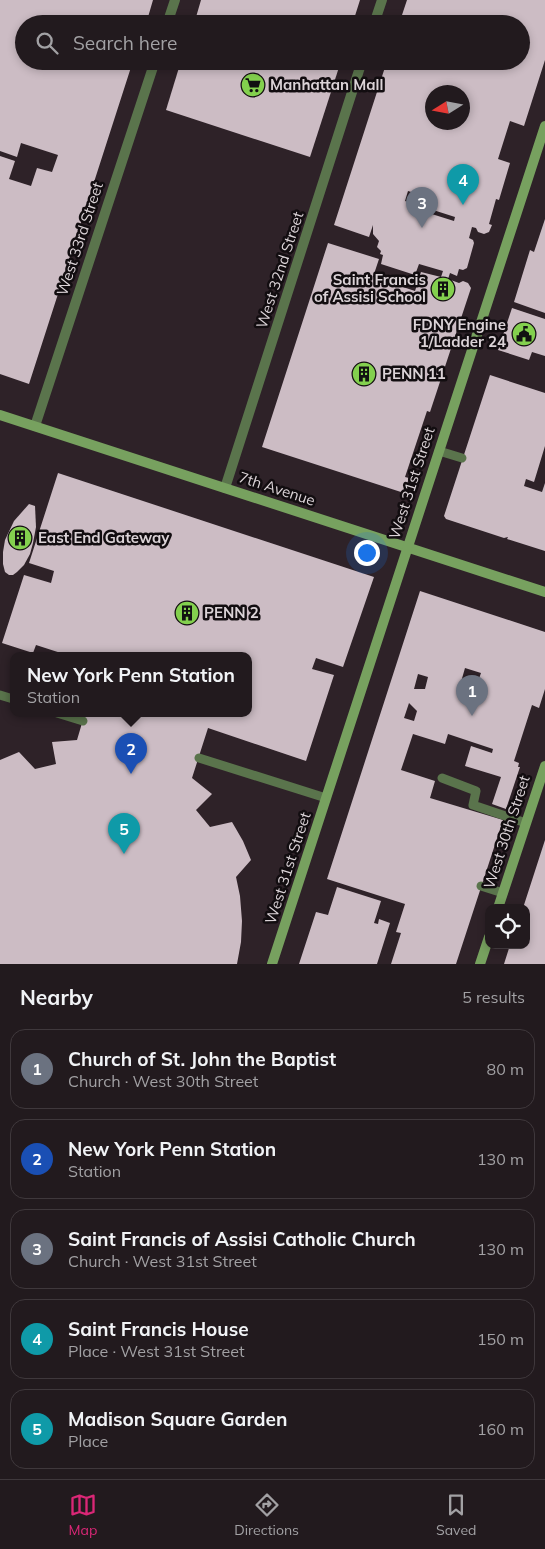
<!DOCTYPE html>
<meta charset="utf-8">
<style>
body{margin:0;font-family:Mulish,sans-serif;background:#2a2327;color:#f1f3f6}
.controls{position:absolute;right:15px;bottom:15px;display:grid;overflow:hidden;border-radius:10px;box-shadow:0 2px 8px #0003}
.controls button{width:45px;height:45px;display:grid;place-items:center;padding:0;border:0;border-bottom:1px solid #3f383c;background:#221a1e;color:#f1f3f6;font:25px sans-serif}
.compass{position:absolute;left:425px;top:85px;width:45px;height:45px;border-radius:50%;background:#221a1e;box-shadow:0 2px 8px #0003;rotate:259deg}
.you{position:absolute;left:366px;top:552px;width:18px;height:18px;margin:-12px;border:4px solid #fff;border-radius:50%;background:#1a73e8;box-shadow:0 0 0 8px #1a73e833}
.badge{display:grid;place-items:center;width:32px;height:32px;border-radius:50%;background:#db2777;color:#fff;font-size:16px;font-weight:700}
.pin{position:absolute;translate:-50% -41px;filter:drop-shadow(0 1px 2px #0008)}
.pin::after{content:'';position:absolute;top:26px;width:18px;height:15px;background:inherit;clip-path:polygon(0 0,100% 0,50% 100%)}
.popup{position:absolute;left:10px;top:652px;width:242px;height:65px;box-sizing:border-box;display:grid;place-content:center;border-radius:10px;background:#221a1e;filter:drop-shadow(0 1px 4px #0005);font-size:16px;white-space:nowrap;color:#a2a1a4}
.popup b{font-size:19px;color:#f1f3f6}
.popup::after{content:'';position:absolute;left:50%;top:100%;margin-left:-10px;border:10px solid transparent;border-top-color:#221a1e}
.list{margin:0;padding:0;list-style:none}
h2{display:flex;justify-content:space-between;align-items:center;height:65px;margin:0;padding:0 20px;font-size:21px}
h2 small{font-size:16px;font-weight:400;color:#a2a1a4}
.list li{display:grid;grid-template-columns:32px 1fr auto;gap:15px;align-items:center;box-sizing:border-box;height:80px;margin:0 10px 10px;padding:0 10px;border:1px solid #3f383c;border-radius:15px}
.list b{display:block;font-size:19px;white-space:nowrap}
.list p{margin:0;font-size:16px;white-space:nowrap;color:#a2a1a4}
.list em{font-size:16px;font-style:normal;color:#a2a1a4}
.icon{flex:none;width:28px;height:28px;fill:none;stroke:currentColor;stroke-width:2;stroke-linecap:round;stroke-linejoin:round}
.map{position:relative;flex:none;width:545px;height:964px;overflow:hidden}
.search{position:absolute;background:#221a1e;box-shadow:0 2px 8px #0003;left:15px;right:15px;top:15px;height:55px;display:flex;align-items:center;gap:12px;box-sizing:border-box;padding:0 18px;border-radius:28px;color:#a2a1a4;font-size:19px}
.sheet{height:515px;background:#221a1e}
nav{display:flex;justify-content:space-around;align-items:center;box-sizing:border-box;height:70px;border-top:1px solid #3f383c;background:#221a1e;font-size:14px;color:#a2a1a4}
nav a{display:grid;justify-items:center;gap:2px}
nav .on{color:#db2777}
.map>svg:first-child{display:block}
</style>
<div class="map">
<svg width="545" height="964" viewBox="0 0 545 964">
<rect width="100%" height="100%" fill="#2e2228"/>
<g fill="#ccbcc4" fill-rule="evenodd">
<polygon points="0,0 153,0 146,24 24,24 24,61 133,61 29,384 0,374 0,156 15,161 9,179 31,186 37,168 52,172 58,155 21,143 17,157 0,151"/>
<polygon points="201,0 360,0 354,19 367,23 194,24"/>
<path d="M407 0H545V60L524 126 510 121 498 159 510 163 499 200 496 199 489 224 492 225 489 232 484 234 478 232 476 228 472 227 469 238 473 240 474 243 467 268 463 270 459 269 457 276 450 273 448 279 459 283 463 281 468 283 471 288 430 412 427 411 405 477 409 478 404 493 262 447 328 243 379 259 373 277 415 291 421 272 441 277 443 271 419 264 415 275 381 264 383 255 380 254 381 251 377 247 379 241 373 234V225L369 237 334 225 387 61H521V24H399ZM432 92H462V122H432ZM408 191 433 199 430 209 455 217 454 221 419 210 420 206 405 201Z"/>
<polygon points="181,61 341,61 310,157 166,110"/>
<polygon points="545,219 545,313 514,302 530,250 534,252"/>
<polygon points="512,308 545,319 545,356 532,352 529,360 498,350"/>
<polygon points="490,375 545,393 545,446 534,482 526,479 524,486 542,492 545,483 545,551 507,539 508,537 504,538 446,519 444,516"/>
<polygon points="58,473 374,577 343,667 316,658 312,669 334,675 306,761 208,728 192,778 212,794 196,810 210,827 232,822 243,841 251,860 236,877 240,896 242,921 241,942 237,964 0,964 0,760 19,752 35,769 56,764 52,742 77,740 85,713 248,713 248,655 67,655 36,645 33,653 2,643 24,575 51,583 54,571 29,563"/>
<polygon points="29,504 35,506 36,527 33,543 30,554 24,565 17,572 13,575 9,575 5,572 3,564 3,552 5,540 14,521"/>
<path d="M420 591 545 632V689L539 708 532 705 514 761 519 763 518 767H520L506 809 492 804 501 777 465 766 471 746 492 753 493 749 448 734 445 744 413 734 401 770 435 781 430 798 503 820 456 964H391L401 933 396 932 405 904 327 879ZM465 668 481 673 476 687 461 682ZM418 674 428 677 425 689H414ZM409 703 417 711 414 721 404 718Z"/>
<polygon points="545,840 545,964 504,964 510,945 526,945 526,908 523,908"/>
<polygon points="337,887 381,901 374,923 378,924 379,919 390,923 377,964 299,964 316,912 328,915"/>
</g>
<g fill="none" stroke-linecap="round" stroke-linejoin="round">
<g stroke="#5a744c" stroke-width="9">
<polyline points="439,451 462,458"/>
<polyline points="0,695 13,699"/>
<polyline points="57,713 83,721"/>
<polyline points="199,758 326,798"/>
<polyline points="442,778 476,791 473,805 526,823"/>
<polyline points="481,886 503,893"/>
</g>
<g stroke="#5a744c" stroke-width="10">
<polyline points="167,24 175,0"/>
<polyline points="374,24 382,0"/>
<polyline points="35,426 155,61"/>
<polyline points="225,488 362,61"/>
</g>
<g stroke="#77a15f" stroke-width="10">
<polyline points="0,415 545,592"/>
<polyline points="498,908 545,766"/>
<polyline points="272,964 545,126"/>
<polyline points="480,964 489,937"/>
</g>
</g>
<defs>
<g id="supermarket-disc" transform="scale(1.25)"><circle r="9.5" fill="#83d04e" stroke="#120d10"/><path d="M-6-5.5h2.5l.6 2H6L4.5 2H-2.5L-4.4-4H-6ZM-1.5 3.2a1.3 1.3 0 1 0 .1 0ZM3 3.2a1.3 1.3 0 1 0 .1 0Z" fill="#111"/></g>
<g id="building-disc" transform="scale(1.25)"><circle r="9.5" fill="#83d04e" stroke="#120d10"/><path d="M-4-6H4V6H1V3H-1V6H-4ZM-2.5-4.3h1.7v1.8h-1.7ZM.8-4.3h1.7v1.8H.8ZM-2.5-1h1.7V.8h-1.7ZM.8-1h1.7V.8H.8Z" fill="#111"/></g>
<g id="civic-disc" transform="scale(1.25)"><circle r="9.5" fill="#83d04e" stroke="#120d10"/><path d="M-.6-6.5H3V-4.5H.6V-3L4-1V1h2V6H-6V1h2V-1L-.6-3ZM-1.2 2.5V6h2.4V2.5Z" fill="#111"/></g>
</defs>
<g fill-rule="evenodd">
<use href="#supermarket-disc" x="253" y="85"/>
<use href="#building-disc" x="443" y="289"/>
<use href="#civic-disc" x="524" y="334"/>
<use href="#building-disc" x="364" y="374"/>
<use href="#building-disc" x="20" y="538"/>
<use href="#building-disc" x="187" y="613"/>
</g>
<g text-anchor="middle" stroke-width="5" stroke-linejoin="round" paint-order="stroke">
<g font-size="15" font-weight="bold" fill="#dbd3d7" stroke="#120d10" text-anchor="start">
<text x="270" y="90">Manhattan Mall</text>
<text x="426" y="285" text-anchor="end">Saint Francis<tspan x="426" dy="17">of Assisi School</tspan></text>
<text x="506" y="330" text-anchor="end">FDNY Engine<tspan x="506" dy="17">1/Ladder 24</tspan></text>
<text x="382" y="379">PENN 11</text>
<text x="38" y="543">East End Gateway</text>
<text x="204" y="618">PENN 2</text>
</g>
<g font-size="15" fill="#dbd3d7" stroke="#120d10">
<text transform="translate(80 239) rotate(-72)" y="5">West 33rd Street</text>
<text transform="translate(280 270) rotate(-72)" y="5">West 32nd Street</text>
<text transform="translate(412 483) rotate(-72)" y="5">West 31st Street</text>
<text transform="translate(277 489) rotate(18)" y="5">7th Avenue</text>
<text transform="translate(507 832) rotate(-72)" y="5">West 30th Street</text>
<text transform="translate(288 868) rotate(-72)" y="5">West 31st Street</text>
</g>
</g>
</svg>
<div class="controls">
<button><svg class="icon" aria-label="locate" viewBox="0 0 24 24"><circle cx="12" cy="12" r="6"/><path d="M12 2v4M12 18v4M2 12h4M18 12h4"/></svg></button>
</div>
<svg class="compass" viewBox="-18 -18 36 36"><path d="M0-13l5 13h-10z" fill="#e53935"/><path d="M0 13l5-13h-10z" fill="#a2a1a4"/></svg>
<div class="you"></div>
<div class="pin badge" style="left:472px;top:716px;background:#6b7280">1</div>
<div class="pin badge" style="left:131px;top:774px;background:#1a4fb4">2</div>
<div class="popup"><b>New York Penn Station</b>Station</div>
<div class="pin badge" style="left:422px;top:228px;background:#6b7280">3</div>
<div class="pin badge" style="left:463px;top:205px;background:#0f9aa8">4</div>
<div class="pin badge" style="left:124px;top:854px;background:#0f9aa8">5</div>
<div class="search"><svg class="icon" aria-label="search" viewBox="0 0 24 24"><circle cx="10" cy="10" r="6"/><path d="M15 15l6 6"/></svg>Search here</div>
</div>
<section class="sheet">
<h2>Nearby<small>5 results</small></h2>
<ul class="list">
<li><span class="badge" style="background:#6b7280">1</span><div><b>Church of St. John the Baptist</b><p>Church · West 30th Street</p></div><em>80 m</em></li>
<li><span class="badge" style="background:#1a4fb4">2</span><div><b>New York Penn Station</b><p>Station</p></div><em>130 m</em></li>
<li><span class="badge" style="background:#6b7280">3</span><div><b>Saint Francis of Assisi Catholic Church</b><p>Church · West 31st Street</p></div><em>130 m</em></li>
<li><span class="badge" style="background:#0f9aa8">4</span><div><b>Saint Francis House</b><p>Place · West 31st Street</p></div><em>150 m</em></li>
<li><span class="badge" style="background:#0f9aa8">5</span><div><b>Madison Square Garden</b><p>Place</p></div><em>160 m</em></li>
</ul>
</section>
<nav>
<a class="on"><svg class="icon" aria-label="map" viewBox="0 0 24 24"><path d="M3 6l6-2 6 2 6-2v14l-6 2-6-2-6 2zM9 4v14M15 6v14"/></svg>Map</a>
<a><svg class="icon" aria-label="directions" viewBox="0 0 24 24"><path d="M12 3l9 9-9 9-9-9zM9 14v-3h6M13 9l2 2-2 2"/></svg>Directions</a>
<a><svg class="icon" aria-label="saved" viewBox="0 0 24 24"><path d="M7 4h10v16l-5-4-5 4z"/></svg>Saved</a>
</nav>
